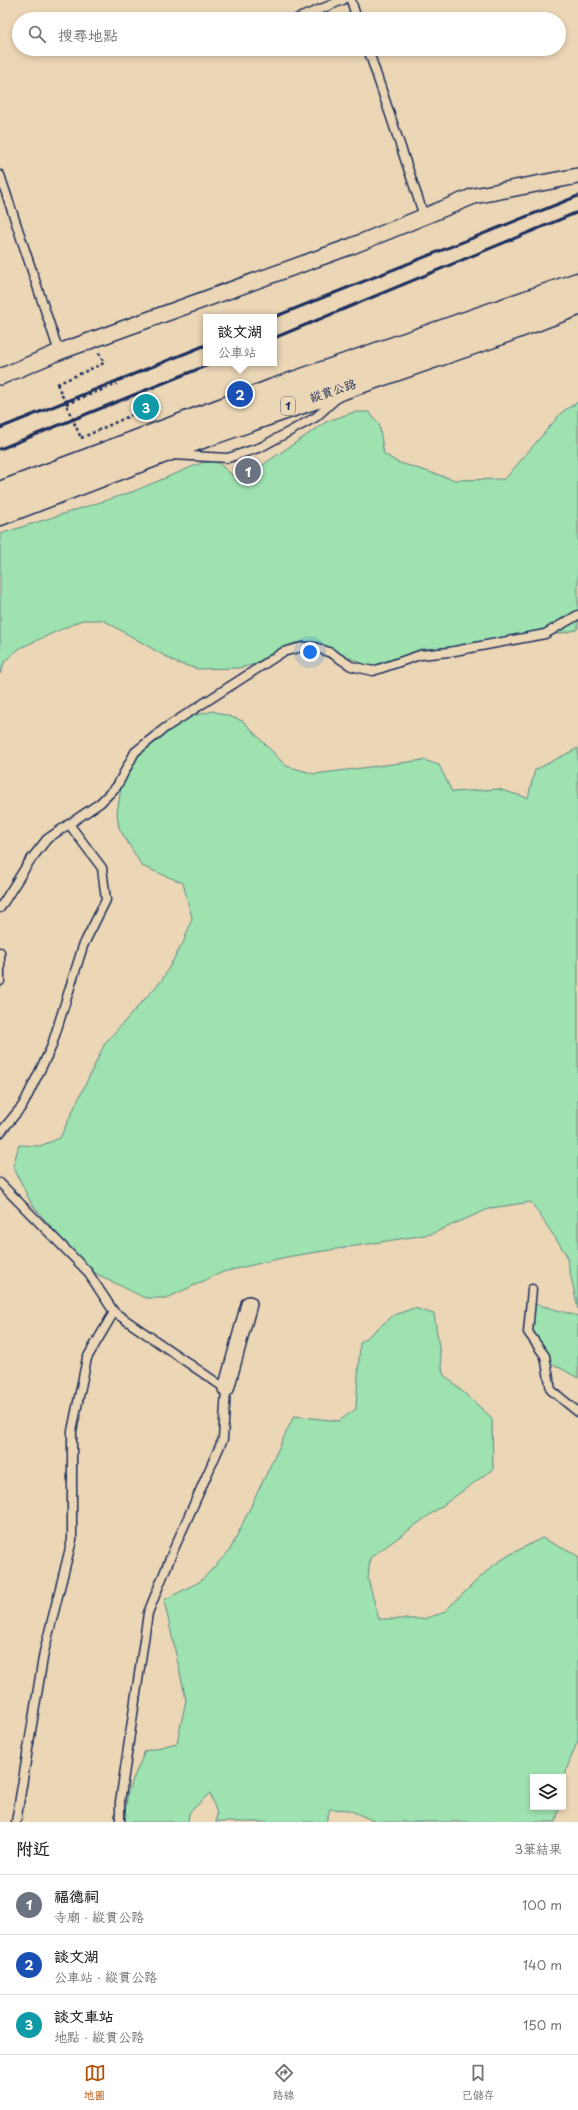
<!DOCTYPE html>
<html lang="zh-TW">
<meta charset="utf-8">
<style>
body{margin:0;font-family:"Playpen Sans","LXGW WenKai TC",sans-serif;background:#f2f2f2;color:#222}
.controls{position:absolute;right:12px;bottom:12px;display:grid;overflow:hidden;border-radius:0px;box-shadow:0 2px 6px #0003}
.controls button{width:36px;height:36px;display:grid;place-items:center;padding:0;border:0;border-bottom:1px solid #e0e0e0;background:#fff;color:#222;font:20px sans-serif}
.you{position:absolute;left:310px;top:652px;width:14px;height:14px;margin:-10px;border:3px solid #fff;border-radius:50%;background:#1a73e8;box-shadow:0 0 0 6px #1a73e833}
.badge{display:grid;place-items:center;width:26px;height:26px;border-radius:50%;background:#b45309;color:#fff;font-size:13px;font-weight:700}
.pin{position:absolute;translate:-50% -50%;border:2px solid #fff;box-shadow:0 1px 4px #0006}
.popup{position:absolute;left:203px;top:314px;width:74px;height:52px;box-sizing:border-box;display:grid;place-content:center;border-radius:0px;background:#fff;filter:drop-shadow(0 1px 3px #0005);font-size:13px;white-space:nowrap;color:#767676}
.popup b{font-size:15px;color:#222}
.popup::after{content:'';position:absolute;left:50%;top:100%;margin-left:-8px;border:8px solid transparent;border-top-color:#fff}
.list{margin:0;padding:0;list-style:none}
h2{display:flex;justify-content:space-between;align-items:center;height:52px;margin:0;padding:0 16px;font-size:17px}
h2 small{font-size:13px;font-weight:400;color:#767676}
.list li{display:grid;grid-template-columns:26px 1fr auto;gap:12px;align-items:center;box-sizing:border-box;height:60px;padding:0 16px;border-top:1px solid #e0e0e0}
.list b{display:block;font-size:15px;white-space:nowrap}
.list p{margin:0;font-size:13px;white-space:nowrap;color:#767676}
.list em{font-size:13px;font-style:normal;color:#767676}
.icon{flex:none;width:22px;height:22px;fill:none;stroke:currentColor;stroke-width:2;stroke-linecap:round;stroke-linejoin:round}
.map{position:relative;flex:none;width:578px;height:1822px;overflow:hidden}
.search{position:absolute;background:#fff;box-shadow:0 2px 6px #0003;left:12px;right:12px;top:12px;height:44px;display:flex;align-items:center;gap:10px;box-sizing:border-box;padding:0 14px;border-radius:22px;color:#767676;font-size:15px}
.sheet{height:232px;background:#fff}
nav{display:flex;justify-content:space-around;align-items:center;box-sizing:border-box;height:56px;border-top:1px solid #e0e0e0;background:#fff;font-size:11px;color:#767676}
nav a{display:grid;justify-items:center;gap:2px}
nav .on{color:#b45309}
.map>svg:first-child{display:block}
</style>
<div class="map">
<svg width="578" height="1822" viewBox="0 0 578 1822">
<rect width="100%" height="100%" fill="#ebd6b5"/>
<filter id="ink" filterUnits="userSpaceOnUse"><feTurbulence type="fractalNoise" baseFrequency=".025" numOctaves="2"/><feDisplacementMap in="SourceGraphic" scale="8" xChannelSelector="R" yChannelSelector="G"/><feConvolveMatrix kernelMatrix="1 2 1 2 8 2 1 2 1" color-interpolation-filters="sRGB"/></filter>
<g filter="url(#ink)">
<g fill="#9de2af" stroke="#5c8886">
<polygon points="578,402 578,628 576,630 499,646 420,649 379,671 313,641 294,643 260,663 239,668 198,669 177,663 103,620 82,620 20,648 5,661 0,674 0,534 132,492 201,463 216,461 239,481 326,422 354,412 369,412 379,424 384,454 397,462 455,480 505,479 562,412"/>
<polygon points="213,711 243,721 286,766 315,774 424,760 439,765 452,792 498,789 528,798 535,770 578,748 578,1309 566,1254 531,1202 491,1208 431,1234 286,1257 223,1272 167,1298 145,1298 89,1270 32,1205 13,1166 19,1145 40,1146 60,1138 105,1043 162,980 184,941 192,918 183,883 142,866 119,828 117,813 124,768 184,718"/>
<polygon points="536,1304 578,1316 578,1378 546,1360 526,1324"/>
<polygon points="414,1308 434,1314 443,1374 492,1418 493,1469 370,1558 368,1579 379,1619 423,1619 443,1613 491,1567 509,1555 542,1538 578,1556 578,1740 567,1768 563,1787 563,1777 533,1777 533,1807 559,1807 556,1822 376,1822 349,1810 330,1809 326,1822 216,1822 217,1814 210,1793 189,1813 188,1822 124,1822 128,1791 145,1751 177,1743 186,1700 164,1600 201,1581 230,1550 294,1416 339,1421 356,1409 360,1343 394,1315"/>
</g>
<polygon fill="#e8b4cf" stroke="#1b2f5e" points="152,396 157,409 139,416 134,404"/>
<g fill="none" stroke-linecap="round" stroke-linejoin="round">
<g stroke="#1b2f5e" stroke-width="11">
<g id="service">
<polyline points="351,0 357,19"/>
<polyline points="296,19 343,0"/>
<polyline points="368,49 424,216"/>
<polyline points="0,175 59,352"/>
<polyline points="172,455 228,458 261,447 316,417 338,397"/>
<polyline points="0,908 29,862 47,839 100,803 117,786 135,752 165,728 283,652 302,647 315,647 331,653 351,666 373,671 420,655 449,652 545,634 578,615"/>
<polyline points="0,952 0,981"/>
<polyline points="0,1133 23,1105 51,1048 83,946 106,900 102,868 69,824"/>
<polyline points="0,1183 87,1271 114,1312 226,1389 223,1439 173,1551 148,1613 120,1802 120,1822"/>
<polyline points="532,1289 528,1332 545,1356 551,1390 578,1412"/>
<polyline points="16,1822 44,1652 72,1540 72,1431 87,1358 114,1312"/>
</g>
</g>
<g stroke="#1b2f5e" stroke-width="18">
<g id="minor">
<polyline points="0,377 59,352 352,246 474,196 578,176"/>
<polyline points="226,1389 249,1304"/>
</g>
</g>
<g stroke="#1b2f5e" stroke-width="25">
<g id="primary">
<polyline points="0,493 274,390 578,284"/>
<polyline points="0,514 207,435 493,336 578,304"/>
</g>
</g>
<g stroke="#1b2f5e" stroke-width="2.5" stroke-dasharray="3 3" stroke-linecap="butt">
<polyline points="57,384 104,363 98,351"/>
<polyline points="66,404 117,384"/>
<polyline points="81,438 136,413 139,420 150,417"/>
</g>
<use href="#service" stroke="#ebd6b5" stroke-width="8"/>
<use href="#minor" stroke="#ebd6b5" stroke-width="15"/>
<use href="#primary" stroke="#ebd6b5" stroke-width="22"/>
<g stroke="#1b2f5e" stroke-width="3">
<polyline points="274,317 578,196"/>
<polyline points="274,338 578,212"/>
<polyline points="0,428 206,345"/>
<polyline points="0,449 213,363"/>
</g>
<polyline stroke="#1b2f5e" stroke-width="2.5" stroke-dasharray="3 3" stroke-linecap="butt" points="57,384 81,438"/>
</g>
</g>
<g text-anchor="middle" stroke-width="3" stroke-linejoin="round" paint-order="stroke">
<rect fill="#ebd6b5" stroke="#596178" stroke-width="1" x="281" y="397" width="14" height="18" rx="3"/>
<g font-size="11" font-weight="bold" fill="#1b2f5e">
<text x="288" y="410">1</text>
</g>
<g font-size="12" fill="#1b2f5e" stroke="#ebd6b5">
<text transform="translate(333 391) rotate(-19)" y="4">縱貫公路</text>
</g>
</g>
</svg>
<div class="controls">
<button><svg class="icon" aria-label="layers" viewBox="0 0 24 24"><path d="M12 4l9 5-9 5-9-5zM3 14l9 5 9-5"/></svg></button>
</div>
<div class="you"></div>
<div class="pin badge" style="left:248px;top:471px;background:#6b7280">1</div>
<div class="pin badge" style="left:240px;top:394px;background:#1a4fb4">2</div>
<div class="popup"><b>談文湖</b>公車站</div>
<div class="pin badge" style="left:146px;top:407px;background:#0f9aa8">3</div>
<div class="search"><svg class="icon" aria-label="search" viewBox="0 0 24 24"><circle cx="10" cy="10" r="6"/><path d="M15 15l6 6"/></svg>搜尋地點</div>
</div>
<section class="sheet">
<h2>附近<small>3筆結果</small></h2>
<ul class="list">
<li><span class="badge" style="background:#6b7280">1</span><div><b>福德祠</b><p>寺廟 · 縱貫公路</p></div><em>100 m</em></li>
<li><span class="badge" style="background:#1a4fb4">2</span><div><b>談文湖</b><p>公車站 · 縱貫公路</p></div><em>140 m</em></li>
<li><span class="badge" style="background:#0f9aa8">3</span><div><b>談文車站</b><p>地點 · 縱貫公路</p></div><em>150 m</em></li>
</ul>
</section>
<nav>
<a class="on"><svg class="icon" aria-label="map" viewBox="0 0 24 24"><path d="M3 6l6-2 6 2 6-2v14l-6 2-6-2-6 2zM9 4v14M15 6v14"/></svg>地圖</a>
<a><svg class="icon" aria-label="directions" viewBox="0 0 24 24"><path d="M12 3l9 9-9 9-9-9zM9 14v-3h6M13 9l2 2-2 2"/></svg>路線</a>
<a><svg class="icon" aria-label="saved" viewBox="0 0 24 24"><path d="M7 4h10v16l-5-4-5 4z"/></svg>已儲存</a>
</nav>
